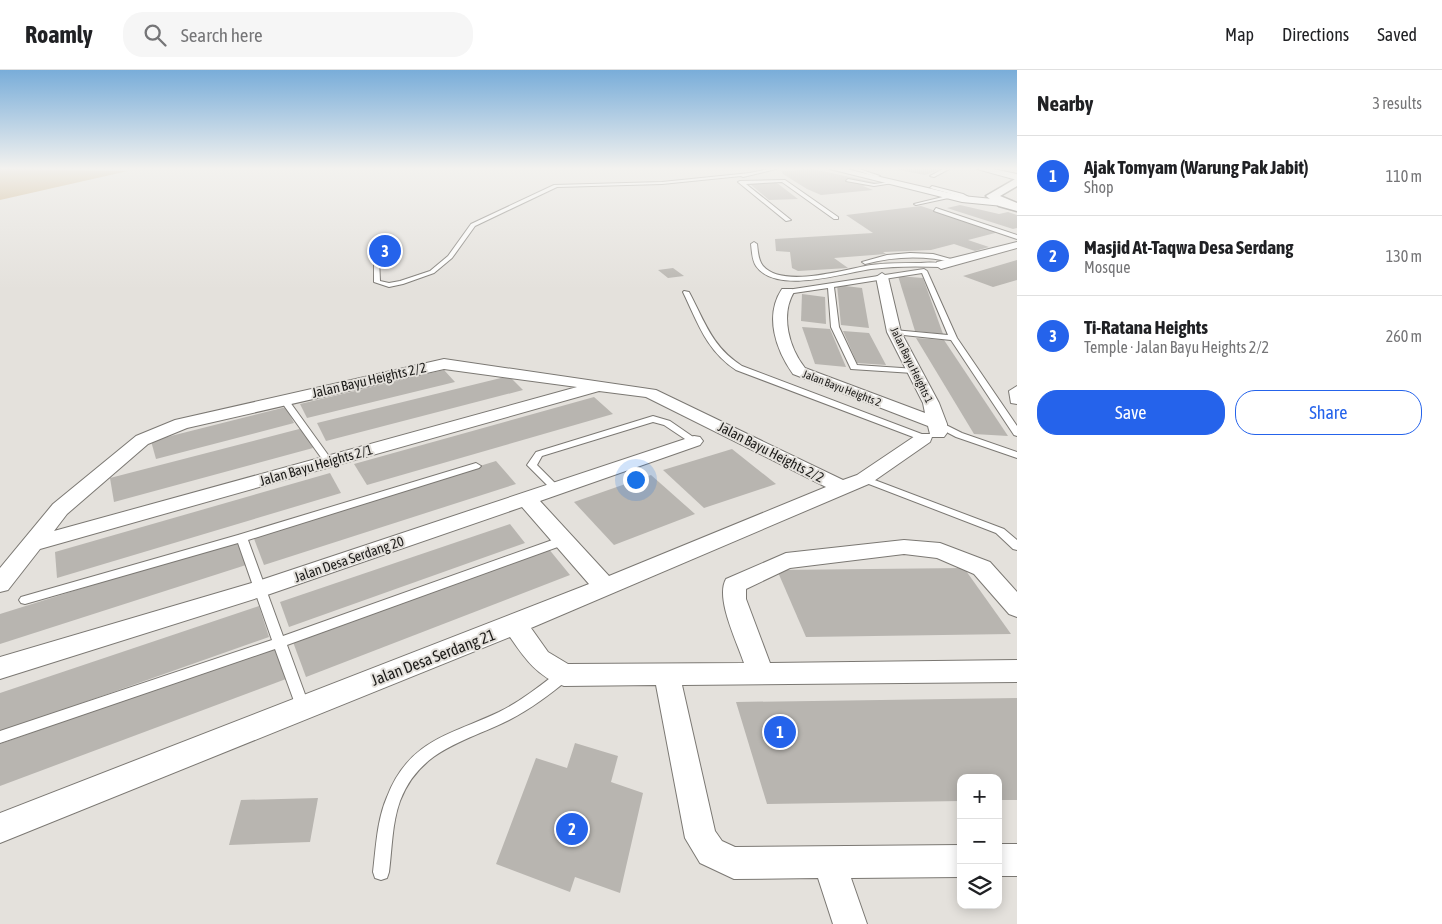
<!DOCTYPE html>
<meta charset="utf-8">
<style>
body{margin:0;font-family:"Asap Condensed",sans-serif;background:#f6f6f6;color:#202124}
.controls{position:absolute;right:15px;bottom:15px;display:grid;overflow:hidden;border-radius:10px;box-shadow:0 2px 12px #0003}
.controls button{width:45px;height:45px;display:grid;place-items:center;padding:0;border:0;border-bottom:1px solid #e0e0e0;background:#fff;color:#202124;font:25px sans-serif}
.you{position:absolute;left:635px;top:409px;width:18px;height:18px;margin:-12px;border:4px solid #fff;border-radius:50%;background:#1a73e8;box-shadow:0 0 0 8px #1a73e833}
.badge{display:grid;place-items:center;width:32px;height:32px;border-radius:50%;background:#2563eb;color:#fff;font-size:16px;font-weight:700}
.pin{position:absolute;translate:-50% -50%;border:2px solid #fff;box-shadow:0 1px 5px #0006}
.list{margin:0;padding:0;list-style:none}
h2{display:flex;justify-content:space-between;align-items:center;height:65px;margin:0;padding:0 20px;font-size:21px}
h2 small{font-size:16px;font-weight:400;color:#757577}
.list li{display:grid;grid-template-columns:32px 1fr auto;gap:15px;align-items:center;box-sizing:border-box;height:80px;padding:0 20px;border-top:1px solid #e0e0e0}
.list b{display:block;font-size:19px;white-space:nowrap}
.list p{margin:0;font-size:16px;white-space:nowrap;color:#757577}
.list em{font-size:16px;font-style:normal;color:#757577}
.actions{display:flex;gap:10px;padding:15px 20px}
.actions a{flex:1;padding:11px 0;border:1px solid #2563eb;border-radius:20px;text-align:center;font-size:18px;color:#2563eb}
.actions .main{background:#2563eb;color:#fff}
.icon{flex:none;width:28px;height:28px;fill:none;stroke:currentColor;stroke-width:2;stroke-linecap:round;stroke-linejoin:round}
.map{position:relative;flex:none;width:1017px;height:854px;overflow:hidden}
header{display:flex;align-items:center;gap:30px;box-sizing:border-box;height:70px;padding:0 25px;background:#fff;border-bottom:1px solid #e0e0e0}
header strong{font-size:24px}
nav{display:flex;gap:28px;margin-inline-start:auto;font-size:18px}
.search{width:350px;height:45px;background:#f6f6f6;display:flex;align-items:center;gap:12px;box-sizing:border-box;padding:0 18px;border-radius:20px;color:#757577;font-size:19px}
main{display:flex}
aside{flex:1;background:#fff}
.map>svg:first-child{display:block}
</style>
<header>
<strong>Roamly</strong>
<div class="search"><svg class="icon" aria-label="search" viewBox="0 0 24 24"><circle cx="10" cy="10" r="6"/><path d="M15 15l6 6"/></svg>Search here</div>
<nav><a>Map</a><a>Directions</a><a>Saved</a></nav>
</header>
<main>
<div class="map">
<svg width="1017" height="854" viewBox="0 0 1017 854">
<rect width="100%" height="100%" fill="#e4e1dc"/>
<polygon fill="#c8ac7e" points="0,99 4,99 128,101 0,130"/>
<g fill="#b8b5b0">
<polygon points="813,99 878,113 863,116 873,120 821,125 807,119 783,104 782,101"/>
<polygon points="893,99 942,99 925,105"/>
<polygon points="777,113 798,129 769,130 750,114"/>
<polygon points="960,135 999,144 1008,142 1017,145 1017,158 1013,159 947,138"/>
<polygon points="921,136 999,162 968,170 989,177 975,181 954,174 931,180 883,182 886,184 834,188 848,198 798,201 792,198 790,182 776,181 775,169 873,163 846,145"/>
<polygon points="393,175 397,185 376,188 372,177"/>
<polygon points="1017,190 1017,210 993,217 963,206"/>
<polygon points="673,198 684,206 668,208 658,200"/>
<polygon points="898,206 923,208 943,264 915,261"/>
<polygon points="837,215 862,218 869,258 841,255"/>
<polygon points="802,224 825,227 826,254 801,251"/>
<polygon points="802,257 830,259 846,297 815,294"/>
<polygon points="843,261 869,263 886,295 857,293"/>
<polygon points="916,268 944,270 1008,366 974,364"/>
<polygon points="444,300 455,312 307,348 300,334"/>
<polygon points="509,306 523,320 326,371 317,353"/>
<polygon points="594,327 613,344 367,415 354,394"/>
<polygon points="286,337 294,353 156,389 151,371"/>
<polygon points="303,358 313,378 114,432 110,408"/>
<polygon points="732,379 776,414 704,438 663,400"/>
<polygon points="496,391 516,414 264,495 253,466"/>
<polygon points="330,403 341,423 57,508 55,482"/>
<polygon points="651,405 695,444 614,475 574,432"/>
<polygon points="510,454 525,473 289,557 280,532"/>
<polygon points="237,470 246,495 0,574 0,544"/>
<polygon points="548,478 570,505 306,607 293,572"/>
<polygon points="964,498 1011,564 806,567 777,500"/>
<polygon points="259,536 269,567 0,662 0,623"/>
<polygon points="275,576 286,609 0,716 0,674"/>
<polygon points="1017,628 1017,730 998,730 998,708 961,708 961,731 767,734 736,632"/>
<polygon points="575,673 618,686 611,712 643,723 620,823 575,807 570,822 496,794 536,688 567,698"/>
<polygon points="318,728 310,772 229,775 241,730"/>
</g>
<g fill="none" stroke-linecap="round" stroke-linejoin="round">
<g stroke="#7b7873" stroke-width="2">
<g id="service">
<polygon points="768,99 776,99 743,107 741,106 662,114 557,117 475,156 452,188 434,203 403,214 389,217 374,212 374,187 379,188 380,211 389,213 400,211 430,201 448,186 471,154 554,115 662,112 750,103"/>
<polygon points="852,99 859,99 880,106 873,109 871,108 874,106"/>
<polygon points="943,99 949,99 934,107 930,106"/>
<polygon points="848,109 874,114 891,112 893,113 874,116 846,111"/>
<polygon points="785,110 838,147 838,149 834,149 782,112 746,114 791,150 786,151 738,112 740,111"/>
<polygon points="932,116 963,124 974,130 970,131 959,126 930,118"/>
<polygon points="951,125 953,127 916,135 914,134"/>
<polygon points="936,138 1017,165 1017,169 934,141"/>
<path d="M754 172 757 174C758 181 758 190 763 196 783 219 845 199 871 195 887 193 902 193 918 193 926 193 937 191 944 195L941 197C918 196 894 196 871 199 844 203 776 225 756 196 752 190 752 182 751 174Z"/>
<path d="M910 183 933 184 958 191 955 193C925 185 895 186 865 194L862 192 887 185Z"/>
<polygon points="924,199 927,201 957,268 1017,356 1017,366 1014,365 951,270 894,264 890,262 894,260 948,265 922,203 834,217 839,257 857,295 916,299 917,301 913,303 851,299 831,257 828,218 787,224 784,222 787,220"/>
<path d="M684 221 689 222C705 252 712 277 742 296L927 366 928 368 927 370H921L736 300C706 280 698 253 683 222Z"/>
<polygon points="284,327 287,328 331,389 333,391 331,393 325,393 280,330"/>
<polygon points="653,346 670,351 699,371 694,374 691,373 664,355 653,352 542,386 537,395 560,418 555,421 552,420 527,395 536,382"/>
<polygon points="938,351 962,363 1017,382 1017,388 956,367 935,356 934,354 935,352"/>
<polygon points="476,393 481,396 479,398 248,470 283,566 558,468 566,468 567,471 566,474 287,575 310,638 308,642 303,644 298,642 275,579 0,673 0,661 272,570 238,473 25,534 21,533 19,530 21,527 238,465"/>
<polygon points="864,406 1004,459 1017,470 1017,480 1013,479 996,463 861,411 859,409"/>
<path d="M564 600 569 601 571 605 569 609C550 624 531 639 509 650 465 672 420 679 400 731 392 753 392 779 389 802L387 808 381 810 375 808 373 802C376 777 377 750 387 727 409 670 450 665 499 642 521 631 540 616 559 601Z"/>
</g>
</g>
<g stroke="#7b7873" stroke-width="2">
<g id="minor">
<polygon points="830,99 846,99 962,126 1003,130 1008,133 1003,136 962,132"/>
<polygon points="977,99 993,99 1017,104 1017,110"/>
<polygon points="1017,172 1017,178 941,199 935,195 937,192"/>
<path d="M882 203 888 207 901 262 939 333 947 354V363L944 367H932L930 372 871 413 531 558 548 582 568 594 744 593C737 572 715 528 726 509L786 483 904 470 940 473 990 492 1017 522V547L1009 544 974 504 937 488 904 484 790 498 746 519V529L770 593 1017 590V612L682 615 715 761 722 771 735 777 961 775V807L851 808 867 854H833L818 808 734 809 700 793 685 768 656 615 564 616C538 607 525 589 510 567L0 773V743L589 514 522 437 270 524 0 609V587L255 512 694 366 700 367 703 371 700 375 540 431 609 506 826 417 646 327 599 321 40 479 8 520 0 522V498L53 434 136 366 175 350 444 289 656 320 843 410 857 405 918 364H930L928 356 793 304C776 280 764 246 782 219H792L794 222C780 245 789 278 805 298L925 343 923 333 887 262 876 207ZM444 299 577 317 54 461 67 444 148 374 187 358Z"/>
<polygon points="1017,316 1017,334 1011,333 1009,321"/>
<rect x="998" y="774" width="19" height="32"/>
</g>
</g>
<g stroke="#7b7873" stroke-width="3">
<polygon id="tertiary" points="1017,108 1017,116 1000,126 1017,133 1017,141 999,136 986,126"/>
</g>
<use href="#service" fill="#fff" fill-rule="evenodd"/>
<use href="#minor" fill="#fff" fill-rule="evenodd"/>
<use href="#tertiary" fill="#fff" fill-rule="evenodd"/>
</g>
<linearGradient id="sky" x2="0" y2="1"><stop stop-color="#79add9"/><stop offset="0.45" stop-color="#f3f2ef"/><stop offset="1" stop-color="#f3f2ef" stop-opacity="0"/></linearGradient>
<rect width="1017" height="219" fill="url(#sky)"/>
<g text-anchor="middle" stroke-width="4" stroke-linejoin="round" paint-order="stroke">
<g font-size="11" fill="#1c1b19" stroke="#e4e1dc">
<text transform="translate(912 295) rotate(64)" y="4">Jalan Bayu Heights 1</text>
<text transform="translate(842 318) rotate(21)" y="4">Jalan Bayu Heights 2</text>
</g>
<g font-size="14" fill="#1c1b19" stroke="#e4e1dc">
<text transform="translate(369 310) rotate(-13)" y="5">Jalan Bayu Heights 2/2</text>
<text transform="translate(771 382) rotate(27)" y="5">Jalan Bayu Heights 2/2</text>
<text transform="translate(316 395) rotate(-16)" y="5">Jalan Bayu Heights 2/1</text>
<text transform="translate(349 489) rotate(-19)" y="5">Jalan Desa Serdang 20</text>
</g>
<g font-size="16" fill="#1c1b19" stroke="#e4e1dc">
<text transform="translate(433 587) rotate(-21)" y="6">Jalan Desa Serdang 21</text>
</g>
</g>
</svg>
<div class="controls">
<button>+</button>
<button>−</button>
<button><svg class="icon" aria-label="layers" viewBox="0 0 24 24"><path d="M12 4l9 5-9 5-9-5zM3 14l9 5 9-5"/></svg></button>
</div>
<div class="you"></div>
<div class="pin badge" style="left:780px;top:662px">1</div>
<div class="pin badge" style="left:572px;top:759px">2</div>
<div class="pin badge" style="left:385px;top:181px">3</div>
</div>
<aside>
<h2>Nearby<small>3 results</small></h2>
<ul class="list">
<li><span class="badge">1</span><div><b>Ajak Tomyam (Warung Pak Jabit)</b><p>Shop</p></div><em>110 m</em></li>
<li><span class="badge">2</span><div><b>Masjid At-Taqwa Desa Serdang</b><p>Mosque</p></div><em>130 m</em></li>
<li><span class="badge">3</span><div><b>Ti-Ratana Heights</b><p>Temple · Jalan Bayu Heights 2/2</p></div><em>260 m</em></li>
</ul>
<div class="actions"><a class="main">Save</a><a>Share</a></div>
</aside>
</main>
